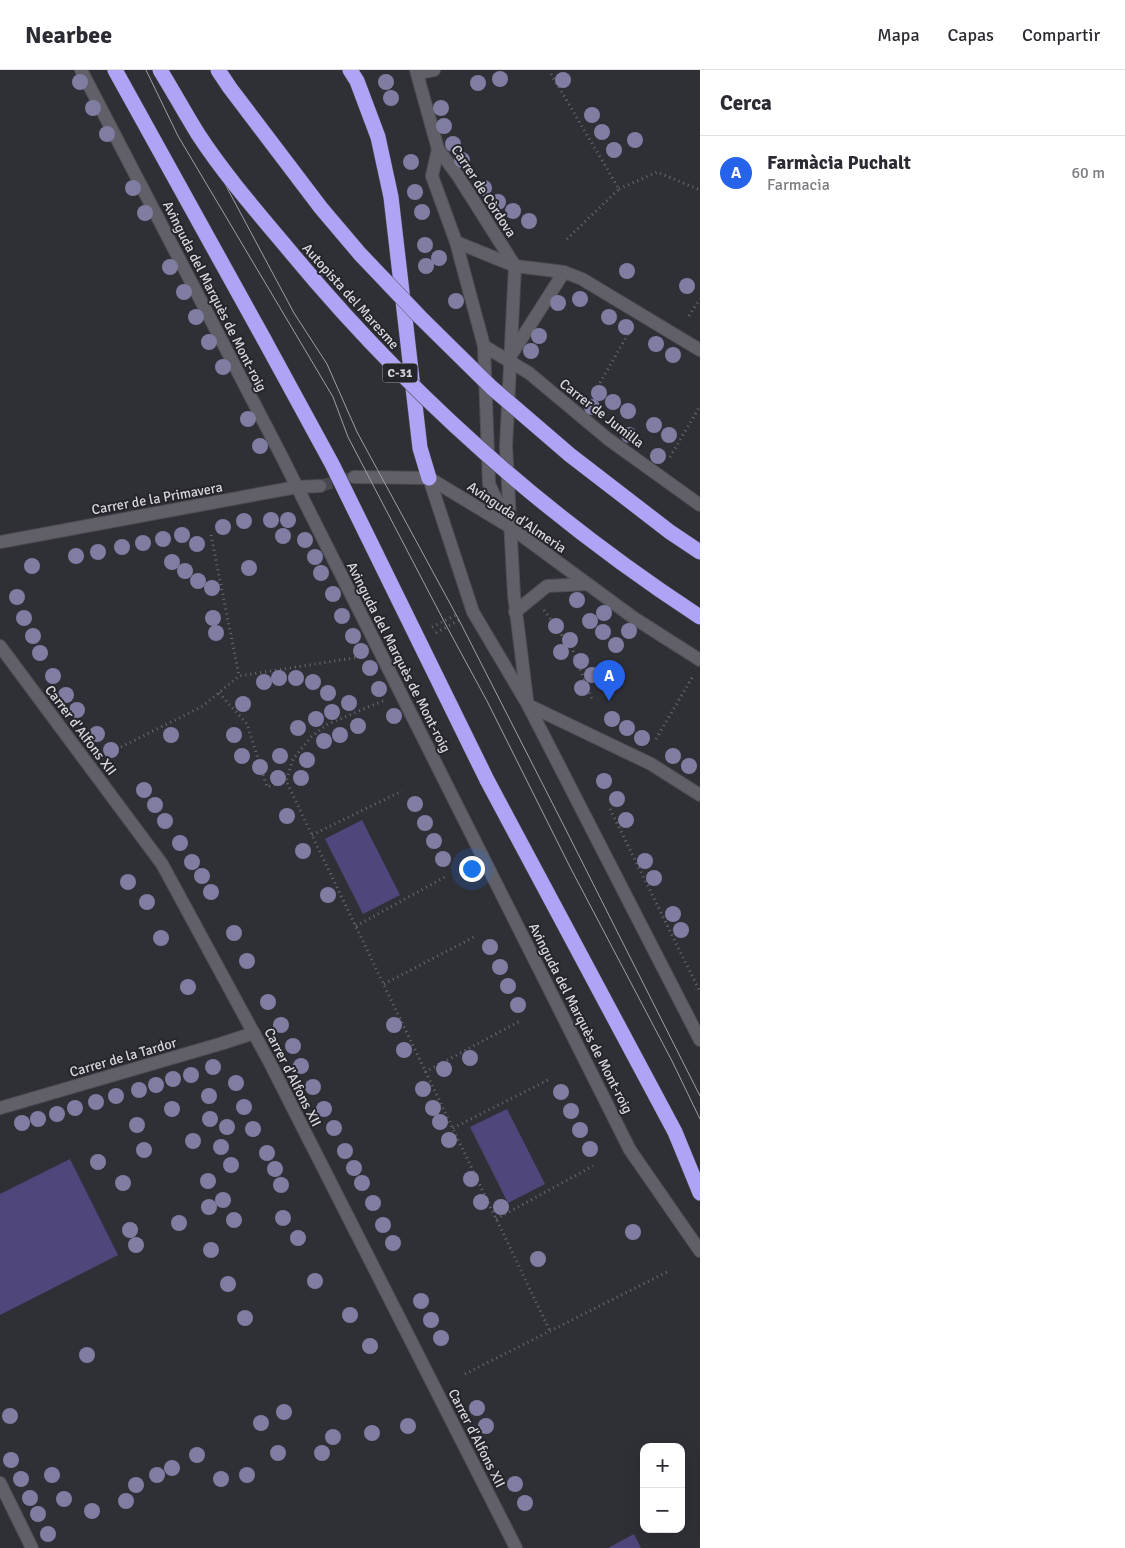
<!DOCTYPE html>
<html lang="es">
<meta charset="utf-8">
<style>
body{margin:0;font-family:Signika,sans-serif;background:#f2f2f3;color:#2b2b33}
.controls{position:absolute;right:15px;bottom:15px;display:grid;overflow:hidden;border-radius:10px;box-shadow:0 5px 20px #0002}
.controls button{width:45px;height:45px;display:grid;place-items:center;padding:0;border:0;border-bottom:1px solid #e1e1e2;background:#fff;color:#2b2b33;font:25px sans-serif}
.you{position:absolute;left:471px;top:798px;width:18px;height:18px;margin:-12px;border:4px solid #fff;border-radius:50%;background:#1a73e8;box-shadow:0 0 0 8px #1a73e833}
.badge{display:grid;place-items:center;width:32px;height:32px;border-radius:50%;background:#2563eb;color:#fff;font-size:16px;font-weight:700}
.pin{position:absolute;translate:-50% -41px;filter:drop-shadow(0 1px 2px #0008)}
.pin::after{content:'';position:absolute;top:26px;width:18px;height:15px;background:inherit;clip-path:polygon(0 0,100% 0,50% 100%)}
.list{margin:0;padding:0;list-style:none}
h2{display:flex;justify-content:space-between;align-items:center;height:65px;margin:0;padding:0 20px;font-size:21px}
h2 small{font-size:16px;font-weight:400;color:#7c7c81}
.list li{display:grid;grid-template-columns:32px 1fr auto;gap:15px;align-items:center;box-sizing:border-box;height:75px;padding:0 20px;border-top:1px solid #e1e1e2}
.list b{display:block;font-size:19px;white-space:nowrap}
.list p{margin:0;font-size:16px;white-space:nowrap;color:#7c7c81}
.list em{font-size:16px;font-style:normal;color:#7c7c81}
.map{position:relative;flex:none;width:700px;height:1478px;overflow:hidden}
header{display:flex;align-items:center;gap:30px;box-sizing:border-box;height:70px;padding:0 25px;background:#fff;border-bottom:1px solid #e1e1e2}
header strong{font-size:24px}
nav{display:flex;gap:28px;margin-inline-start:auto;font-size:18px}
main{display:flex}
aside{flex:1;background:#fff}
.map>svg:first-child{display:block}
</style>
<header>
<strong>Nearbee</strong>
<nav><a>Mapa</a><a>Capas</a><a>Compartir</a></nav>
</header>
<main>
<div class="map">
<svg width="700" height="1478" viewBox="0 0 700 1478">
<rect width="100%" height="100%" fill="#2f2f36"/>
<g fill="#4f477b">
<polygon points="362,750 400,825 363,844 325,769"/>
<polygon points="507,1039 545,1114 508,1133 470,1057"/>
<polygon points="70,1089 118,1185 0,1245 0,1124"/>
<polygon points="634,1464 641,1478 608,1478"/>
</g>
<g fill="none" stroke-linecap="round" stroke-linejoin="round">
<polyline stroke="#48484f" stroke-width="12" stroke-dasharray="12 6" stroke-linecap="butt" points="320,416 349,408"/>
<g stroke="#4d4d52" stroke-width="14">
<g id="street">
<polyline points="81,0 281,385 630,1080 700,1181"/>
<polyline points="416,0 438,79 458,106 515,196"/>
<polyline points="418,3 434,0"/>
<polyline points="438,79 432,106 456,172 484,276 489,414 507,452"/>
<polyline points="456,172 515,196 564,202 582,209 700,280"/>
<polyline points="515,196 506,376 514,525 527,630"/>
<polyline points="484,276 529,303 608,369 700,435"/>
<polyline points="511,285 564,202"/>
<polyline points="354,407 429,408"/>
<polyline points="429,408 473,542 528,635 700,970"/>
<polyline points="429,408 510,457 634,548 700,590"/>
<polyline points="0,472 297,417 320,416"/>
<polyline points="515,542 547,516 587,514"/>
<polyline points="0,576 162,794 271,995 516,1478"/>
<polyline points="528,635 651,694 700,725"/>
<polyline points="0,1038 220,974 254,963"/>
<polyline points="0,1413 32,1478"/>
</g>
</g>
<g stroke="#4d4d52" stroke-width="16">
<g id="highway">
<polyline points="115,0 265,271"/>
<polyline points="350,0 357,11 378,67 391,127 420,378 429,408"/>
<polyline points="487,710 675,1062 700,1123"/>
</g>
</g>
<g stroke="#6a6a71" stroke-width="3" stroke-dasharray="1 4" stroke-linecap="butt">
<polyline points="551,4 619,119 566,170"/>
<polyline points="619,119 657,102 700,120"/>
<polyline points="689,246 700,229"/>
<polyline points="590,330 628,264"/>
<polyline points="670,387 700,336"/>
<polyline points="211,465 239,606"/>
<polyline points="544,540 573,581 593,632"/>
<polyline points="432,557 456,545"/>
<polyline points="436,563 459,550"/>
<polyline points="219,623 247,654 267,717 286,711"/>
<polyline points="383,631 328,654 311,667 293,689 286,711 550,1261"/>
<polyline points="656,669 693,606"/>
<polyline points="121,677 203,636 239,606 360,587"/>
<polyline points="610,739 700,922"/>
<polyline points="312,765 402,721"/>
<polyline points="356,856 445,807"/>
<polyline points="384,914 476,866"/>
<polyline points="425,1002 520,951"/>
<polyline points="453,1058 550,1009"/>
<polyline points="496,1149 593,1096"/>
<polyline points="465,1304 669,1201"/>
</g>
<use href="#street" stroke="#616069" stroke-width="12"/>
<use href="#highway" stroke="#aea4f5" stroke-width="15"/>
<g stroke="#9f9fa4" stroke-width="1">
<polyline points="146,0 178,66 333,327 348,367 447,557 487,631 570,797 672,991 700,1049"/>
<polyline points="164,0 294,243 327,294 357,362 459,550 564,756 700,1026"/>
</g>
<g stroke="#4d4d52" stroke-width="16" stroke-linecap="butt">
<g id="highway-bridge">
<path d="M160 0C173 21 185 43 198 64 224 104 258 143 289 180 408 324 544 445 700 547"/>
<polyline points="218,0 230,18 321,138 360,184 420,247 491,317 570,385 670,462 700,482"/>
<polyline points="265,271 332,394 487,710"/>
</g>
</g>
<use href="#highway-bridge" stroke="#aea4f5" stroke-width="15"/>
</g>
<g fill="#807da3">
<circle cx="500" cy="9" r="8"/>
<circle cx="563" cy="10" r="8"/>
<circle cx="80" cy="12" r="8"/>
<circle cx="386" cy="12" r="8"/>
<circle cx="478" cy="13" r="8"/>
<circle cx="391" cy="28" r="8"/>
<circle cx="93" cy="38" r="8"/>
<circle cx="441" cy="38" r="8"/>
<circle cx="592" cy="45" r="8"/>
<circle cx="444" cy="56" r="8"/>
<circle cx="602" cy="62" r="8"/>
<circle cx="107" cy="64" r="8"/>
<circle cx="635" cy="70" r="8"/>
<circle cx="453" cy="74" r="8"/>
<circle cx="614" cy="80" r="8"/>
<circle cx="462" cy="90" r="8"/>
<circle cx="411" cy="92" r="8"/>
<circle cx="133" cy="118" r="8"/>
<circle cx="484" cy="118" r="8"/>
<circle cx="415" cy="122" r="8"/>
<circle cx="498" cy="132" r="8"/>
<circle cx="513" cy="141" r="8"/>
<circle cx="422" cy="142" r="8"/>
<circle cx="145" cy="143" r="8"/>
<circle cx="529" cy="151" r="8"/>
<circle cx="425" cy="175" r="8"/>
<circle cx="439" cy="188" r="8"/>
<circle cx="426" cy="196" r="8"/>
<circle cx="170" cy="197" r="8"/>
<circle cx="627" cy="201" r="8"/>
<circle cx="687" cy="216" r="8"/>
<circle cx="184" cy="222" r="8"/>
<circle cx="580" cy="229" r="8"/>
<circle cx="456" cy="231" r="8"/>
<circle cx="558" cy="233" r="8"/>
<circle cx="196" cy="247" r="8"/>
<circle cx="609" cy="247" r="8"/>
<circle cx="626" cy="257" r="8"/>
<circle cx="539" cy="266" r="8"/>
<circle cx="209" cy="272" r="8"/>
<circle cx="656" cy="274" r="8"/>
<circle cx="531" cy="281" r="8"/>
<circle cx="673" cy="285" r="8"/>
<circle cx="223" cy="297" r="8"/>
<circle cx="599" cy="323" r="8"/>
<circle cx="613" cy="332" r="8"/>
<circle cx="592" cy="337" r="8"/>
<circle cx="628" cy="341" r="8"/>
<circle cx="248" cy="349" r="8"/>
<circle cx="654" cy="355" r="8"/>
<circle cx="629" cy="365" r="8"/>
<circle cx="669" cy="365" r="8"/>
<circle cx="260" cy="376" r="8"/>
<circle cx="658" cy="386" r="8"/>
<circle cx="271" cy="450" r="8"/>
<circle cx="288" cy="450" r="8"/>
<circle cx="244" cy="451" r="8"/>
<circle cx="223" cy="457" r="8"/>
<circle cx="182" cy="465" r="8"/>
<circle cx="283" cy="466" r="8"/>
<circle cx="163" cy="469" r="8"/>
<circle cx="305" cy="470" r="8"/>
<circle cx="143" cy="473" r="8"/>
<circle cx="197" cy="474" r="8"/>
<circle cx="122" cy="477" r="8"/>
<circle cx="98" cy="482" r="8"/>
<circle cx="76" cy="486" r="8"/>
<circle cx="315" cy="487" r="8"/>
<circle cx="172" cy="492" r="8"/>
<circle cx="32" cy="496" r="8"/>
<circle cx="249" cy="498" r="8"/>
<circle cx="185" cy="501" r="8"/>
<circle cx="321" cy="503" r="8"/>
<circle cx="198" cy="511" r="8"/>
<circle cx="212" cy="518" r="8"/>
<circle cx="333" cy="524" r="8"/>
<circle cx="17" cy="527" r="8"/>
<circle cx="577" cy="530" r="8"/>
<circle cx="604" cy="543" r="8"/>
<circle cx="342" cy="546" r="8"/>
<circle cx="24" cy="548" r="8"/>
<circle cx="213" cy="548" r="8"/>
<circle cx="590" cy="551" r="8"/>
<circle cx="556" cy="556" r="8"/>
<circle cx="629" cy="561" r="8"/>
<circle cx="603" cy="562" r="8"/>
<circle cx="216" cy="563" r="8"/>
<circle cx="33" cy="566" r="8"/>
<circle cx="353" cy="566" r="8"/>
<circle cx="570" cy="570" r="8"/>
<circle cx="616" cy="575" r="8"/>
<circle cx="361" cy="581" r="8"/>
<circle cx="561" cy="582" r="8"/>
<circle cx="40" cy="583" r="8"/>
<circle cx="581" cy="591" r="8"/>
<circle cx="370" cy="598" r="8"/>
<circle cx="592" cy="605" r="8"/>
<circle cx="53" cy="606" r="8"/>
<circle cx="279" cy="608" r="8"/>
<circle cx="296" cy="608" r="8"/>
<circle cx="264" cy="612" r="8"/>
<circle cx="313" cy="612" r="8"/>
<circle cx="582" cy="618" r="8"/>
<circle cx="379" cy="619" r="8"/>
<circle cx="328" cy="623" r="8"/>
<circle cx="66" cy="625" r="8"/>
<circle cx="349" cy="633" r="8"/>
<circle cx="243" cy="634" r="8"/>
<circle cx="77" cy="640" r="8"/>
<circle cx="332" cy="642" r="8"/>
<circle cx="394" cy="646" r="8"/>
<circle cx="316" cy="649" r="8"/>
<circle cx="612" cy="649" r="8"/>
<circle cx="358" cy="656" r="8"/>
<circle cx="298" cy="658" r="8"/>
<circle cx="627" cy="658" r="8"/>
<circle cx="97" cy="664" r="8"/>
<circle cx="171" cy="665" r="8"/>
<circle cx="234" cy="665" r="8"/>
<circle cx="340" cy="665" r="8"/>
<circle cx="642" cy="668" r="8"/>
<circle cx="324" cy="671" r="8"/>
<circle cx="111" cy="680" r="8"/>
<circle cx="242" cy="686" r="8"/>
<circle cx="280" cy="686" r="8"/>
<circle cx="673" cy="686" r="8"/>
<circle cx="307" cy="690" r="8"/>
<circle cx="689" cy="696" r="8"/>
<circle cx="260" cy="697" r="8"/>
<circle cx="278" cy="708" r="8"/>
<circle cx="301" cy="708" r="8"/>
<circle cx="604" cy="711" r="8"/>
<circle cx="144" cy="720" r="8"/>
<circle cx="617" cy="729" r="8"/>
<circle cx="415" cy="734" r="8"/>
<circle cx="155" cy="735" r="8"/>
<circle cx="287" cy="746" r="8"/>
<circle cx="626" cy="750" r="8"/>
<circle cx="165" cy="751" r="8"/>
<circle cx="425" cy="753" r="8"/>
<circle cx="434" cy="771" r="8"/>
<circle cx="180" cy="773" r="8"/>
<circle cx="303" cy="781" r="8"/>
<circle cx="443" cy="789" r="8"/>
<circle cx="645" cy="791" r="8"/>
<circle cx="192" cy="792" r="8"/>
<circle cx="202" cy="806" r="8"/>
<circle cx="654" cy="808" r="8"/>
<circle cx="128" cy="812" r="8"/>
<circle cx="211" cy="822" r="8"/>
<circle cx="328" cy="825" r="8"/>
<circle cx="147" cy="832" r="8"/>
<circle cx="673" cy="844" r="8"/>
<circle cx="681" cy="860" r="8"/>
<circle cx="234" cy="863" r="8"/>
<circle cx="161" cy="868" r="8"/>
<circle cx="490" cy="877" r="8"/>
<circle cx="247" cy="891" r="8"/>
<circle cx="500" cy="897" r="8"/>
<circle cx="508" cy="916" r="8"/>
<circle cx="188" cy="917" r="8"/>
<circle cx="268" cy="932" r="8"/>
<circle cx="518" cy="935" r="8"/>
<circle cx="281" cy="955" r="8"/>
<circle cx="394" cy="955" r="8"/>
<circle cx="293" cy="976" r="8"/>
<circle cx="404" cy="980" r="8"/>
<circle cx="470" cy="988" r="8"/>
<circle cx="301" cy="996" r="8"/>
<circle cx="213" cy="997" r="8"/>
<circle cx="444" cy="999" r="8"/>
<circle cx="191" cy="1005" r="8"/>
<circle cx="173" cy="1009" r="8"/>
<circle cx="236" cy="1013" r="8"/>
<circle cx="156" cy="1015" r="8"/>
<circle cx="313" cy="1017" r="8"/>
<circle cx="423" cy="1019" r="8"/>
<circle cx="139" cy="1020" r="8"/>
<circle cx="561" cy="1022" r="8"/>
<circle cx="116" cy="1026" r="8"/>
<circle cx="209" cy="1026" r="8"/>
<circle cx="96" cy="1032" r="8"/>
<circle cx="244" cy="1037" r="8"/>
<circle cx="75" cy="1038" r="8"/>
<circle cx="433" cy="1038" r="8"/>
<circle cx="172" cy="1039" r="8"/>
<circle cx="324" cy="1039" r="8"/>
<circle cx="571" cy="1041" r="8"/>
<circle cx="57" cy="1044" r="8"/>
<circle cx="38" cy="1049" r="8"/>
<circle cx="210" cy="1049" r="8"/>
<circle cx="440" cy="1052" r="8"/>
<circle cx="22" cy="1053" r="8"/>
<circle cx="137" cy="1055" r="8"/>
<circle cx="227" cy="1057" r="8"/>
<circle cx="334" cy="1058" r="8"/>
<circle cx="253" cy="1059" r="8"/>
<circle cx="580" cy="1060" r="8"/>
<circle cx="449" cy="1070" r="8"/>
<circle cx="193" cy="1071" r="8"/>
<circle cx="221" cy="1077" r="8"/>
<circle cx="590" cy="1079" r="8"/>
<circle cx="144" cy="1080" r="8"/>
<circle cx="345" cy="1081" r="8"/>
<circle cx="267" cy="1083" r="8"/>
<circle cx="98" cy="1092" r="8"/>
<circle cx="231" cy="1095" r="8"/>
<circle cx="354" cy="1098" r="8"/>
<circle cx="275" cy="1099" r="8"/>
<circle cx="471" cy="1109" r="8"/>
<circle cx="208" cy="1111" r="8"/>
<circle cx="123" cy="1113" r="8"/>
<circle cx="362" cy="1113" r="8"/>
<circle cx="281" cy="1115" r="8"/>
<circle cx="223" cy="1130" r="8"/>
<circle cx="481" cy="1132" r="8"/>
<circle cx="373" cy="1133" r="8"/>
<circle cx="209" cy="1137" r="8"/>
<circle cx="501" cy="1137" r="8"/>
<circle cx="283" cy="1148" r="8"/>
<circle cx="234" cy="1150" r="8"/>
<circle cx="179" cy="1153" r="8"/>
<circle cx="383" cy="1155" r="8"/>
<circle cx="130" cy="1160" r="8"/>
<circle cx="633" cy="1162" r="8"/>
<circle cx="298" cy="1168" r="8"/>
<circle cx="393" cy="1173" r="8"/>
<circle cx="136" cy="1175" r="8"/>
<circle cx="211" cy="1180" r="8"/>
<circle cx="538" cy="1189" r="8"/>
<circle cx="315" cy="1211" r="8"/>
<circle cx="228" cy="1214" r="8"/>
<circle cx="421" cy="1231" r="8"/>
<circle cx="350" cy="1245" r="8"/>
<circle cx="245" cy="1248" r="8"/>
<circle cx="431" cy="1250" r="8"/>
<circle cx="441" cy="1268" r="8"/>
<circle cx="370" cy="1276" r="8"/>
<circle cx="87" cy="1285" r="8"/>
<circle cx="477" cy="1338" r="8"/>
<circle cx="284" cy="1342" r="8"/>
<circle cx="10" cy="1346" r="8"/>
<circle cx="261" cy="1353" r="8"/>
<circle cx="408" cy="1356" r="8"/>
<circle cx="486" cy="1356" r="8"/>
<circle cx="372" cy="1363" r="8"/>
<circle cx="333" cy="1367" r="8"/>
<circle cx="278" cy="1383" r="8"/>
<circle cx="322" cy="1383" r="8"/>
<circle cx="197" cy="1385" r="8"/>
<circle cx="11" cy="1390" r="8"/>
<circle cx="172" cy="1398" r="8"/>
<circle cx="52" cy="1405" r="8"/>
<circle cx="157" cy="1405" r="8"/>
<circle cx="247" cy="1405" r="8"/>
<circle cx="21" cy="1409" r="8"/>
<circle cx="221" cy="1409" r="8"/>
<circle cx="515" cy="1414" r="8"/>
<circle cx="136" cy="1415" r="8"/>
<circle cx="30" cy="1428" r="8"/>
<circle cx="64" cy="1429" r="8"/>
<circle cx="126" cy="1431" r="8"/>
<circle cx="525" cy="1433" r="8"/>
<circle cx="92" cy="1441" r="8"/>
<circle cx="38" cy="1444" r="8"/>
<circle cx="48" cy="1464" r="8"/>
</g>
<g text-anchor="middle" stroke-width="4" stroke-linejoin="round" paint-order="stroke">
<rect fill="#25252c" stroke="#a2a2a7" stroke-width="1" x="382.5" y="293.5" width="35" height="19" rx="4"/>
<g font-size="12" font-weight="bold" fill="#d7d7dc">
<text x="400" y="307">C-31</text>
</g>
<g font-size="14" fill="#d7d7dc" stroke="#25252c">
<text transform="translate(484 121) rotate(57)" y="5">Carrer de Còrdova</text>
<text transform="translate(215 226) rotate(63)" y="5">Avinguda del Marquès de Mont-roig</text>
<text transform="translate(351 226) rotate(48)" y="5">Autopista del Maresme</text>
<text transform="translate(602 343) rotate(38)" y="5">Carrer de Jumilla</text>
<text transform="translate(157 428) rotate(-10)" y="5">Carrer de la Primavera</text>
<text transform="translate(517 447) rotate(34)" y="5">Avinguda d'Almeria</text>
<text transform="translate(399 587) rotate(63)" y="5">Avinguda del Marquès de Mont-roig</text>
<text transform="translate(81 660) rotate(53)" y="5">Carrer d'Alfons XII</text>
<text transform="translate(581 948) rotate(63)" y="5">Avinguda del Marquès de Mont-roig</text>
<text transform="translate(123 987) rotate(-16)" y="5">Carrer de la Tardor</text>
<text transform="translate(293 1007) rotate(63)" y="5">Carrer d'Alfons XII</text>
<text transform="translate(477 1368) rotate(63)" y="5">Carrer d'Alfons XII</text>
</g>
</g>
</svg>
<div class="controls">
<button>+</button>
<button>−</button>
</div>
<div class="you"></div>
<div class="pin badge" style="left:609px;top:631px">A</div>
</div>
<aside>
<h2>Cerca<small></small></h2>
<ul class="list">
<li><span class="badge">A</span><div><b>Farmàcia Puchalt</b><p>Farmacia</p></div><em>60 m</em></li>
</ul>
</aside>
</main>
